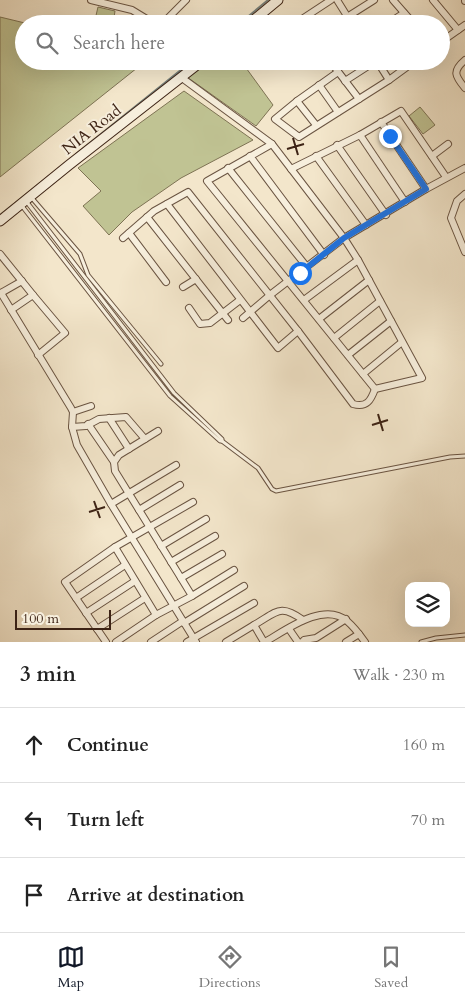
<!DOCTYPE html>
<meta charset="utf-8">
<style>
body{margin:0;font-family:Cardo,serif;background:#f2f2f2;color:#222}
.controls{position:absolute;right:15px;bottom:15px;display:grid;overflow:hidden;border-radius:10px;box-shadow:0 5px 20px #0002}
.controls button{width:45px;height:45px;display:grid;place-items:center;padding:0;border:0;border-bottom:1px solid #e0e0e0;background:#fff;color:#222;font:25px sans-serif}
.scale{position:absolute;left:15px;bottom:12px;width:96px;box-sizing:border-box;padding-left:5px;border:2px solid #3d2315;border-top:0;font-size:14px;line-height:18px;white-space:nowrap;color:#3d2315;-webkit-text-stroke:4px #f7efdd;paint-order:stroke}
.stop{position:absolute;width:15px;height:15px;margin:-11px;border:4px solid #1a73e8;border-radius:50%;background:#fff}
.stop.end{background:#1a73e8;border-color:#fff;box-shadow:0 1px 5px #0008}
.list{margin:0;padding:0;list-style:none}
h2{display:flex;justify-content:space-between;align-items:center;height:65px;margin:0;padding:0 20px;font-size:21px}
h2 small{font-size:16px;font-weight:400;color:#767676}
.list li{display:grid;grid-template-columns:32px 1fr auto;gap:15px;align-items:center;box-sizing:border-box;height:75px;padding:0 20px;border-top:1px solid #e0e0e0}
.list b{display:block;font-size:19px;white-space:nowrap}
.list em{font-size:16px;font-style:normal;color:#767676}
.icon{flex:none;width:28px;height:28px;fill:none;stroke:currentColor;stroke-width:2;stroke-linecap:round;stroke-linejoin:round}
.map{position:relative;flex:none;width:465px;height:642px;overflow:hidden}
.search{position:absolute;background:#fff;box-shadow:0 5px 20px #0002;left:15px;right:15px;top:15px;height:55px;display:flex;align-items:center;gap:12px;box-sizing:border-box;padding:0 18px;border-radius:28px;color:#767676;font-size:19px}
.sheet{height:290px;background:#fff}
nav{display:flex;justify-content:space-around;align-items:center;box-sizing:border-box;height:70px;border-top:1px solid #e0e0e0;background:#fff;font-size:14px;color:#767676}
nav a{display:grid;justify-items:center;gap:2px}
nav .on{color:#111827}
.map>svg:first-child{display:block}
</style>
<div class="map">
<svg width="465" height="642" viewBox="0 0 465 642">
<rect width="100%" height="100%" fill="#f3e6cb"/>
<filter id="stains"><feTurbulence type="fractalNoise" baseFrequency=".004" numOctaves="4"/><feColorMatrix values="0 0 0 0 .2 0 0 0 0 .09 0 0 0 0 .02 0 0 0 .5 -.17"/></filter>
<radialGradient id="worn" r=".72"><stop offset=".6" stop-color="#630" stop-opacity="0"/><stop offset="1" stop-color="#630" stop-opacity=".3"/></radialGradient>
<g fill="#c0c393" stroke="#7e7354">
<polygon points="98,7 115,11 113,24 94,24"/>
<polygon points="0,17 29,24 24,24 24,61 126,61 137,68 0,177"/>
<polygon points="208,61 241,61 273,105 256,126 187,77"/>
<polygon points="184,91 253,140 181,178 132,212 109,235 83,206 101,191 78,168"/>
<polygon points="420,107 435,125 423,134 409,116"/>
</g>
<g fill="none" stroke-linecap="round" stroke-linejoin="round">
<g stroke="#77807a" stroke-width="2">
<polyline points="239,24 268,0"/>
<polyline points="76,154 192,61"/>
<polyline points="0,215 49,176"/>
</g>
<g stroke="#6a5442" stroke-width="5">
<g id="lane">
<polyline points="31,197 80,254 88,275 161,364"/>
<polyline points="22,206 170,396 220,441 222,441 222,439 174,393 26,201"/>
<polyline points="222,441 258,468 272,489 276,491 450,457 465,456"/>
<polyline points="421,642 436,638 465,635"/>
</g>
</g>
<g stroke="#6a5442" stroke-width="8">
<g id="street">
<polyline points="91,0 132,10 155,24"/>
<polyline points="337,0 352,24"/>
<polyline points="393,0 414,24"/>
<polyline points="433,0 458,30"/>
<polyline points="465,0 465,1"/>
<polyline points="162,24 186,0"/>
<polyline points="301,24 299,21 331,0"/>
<polyline points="336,24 374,0"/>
<polyline points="387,24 404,13"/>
<polyline points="441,42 465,25"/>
<path d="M465 60C452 71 455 76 465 88"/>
<polyline points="330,61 359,99"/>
<polyline points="377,61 389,80"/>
<polyline points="338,72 297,101 275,119 299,137 389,80 415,61"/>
<polyline points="182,78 272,144 344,238 358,260 422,378 375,389"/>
<polyline points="345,81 376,61"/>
<polyline points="319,85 338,112"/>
<polyline points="297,101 316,125"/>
<polyline points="381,122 426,189"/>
<polyline points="360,135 405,202"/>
<polyline points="272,144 207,181 375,389"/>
<polyline points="337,145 386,215"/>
<polyline points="250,156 324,255"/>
<polyline points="316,156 366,225"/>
<polyline points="432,156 448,144"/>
<polyline points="228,168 307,267"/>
<polyline points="291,169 360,135 401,111 446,177"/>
<polyline points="465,194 457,201 451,218 465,252"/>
<polyline points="167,204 278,348 298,331"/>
<polyline points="147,217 228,320"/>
<polyline points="129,233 166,282"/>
<path d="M123 238 154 211 188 192 298 331 353 404C367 408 371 400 375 389"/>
<polyline points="0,254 33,295"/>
<polyline points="183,287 196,279"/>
<polyline points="1,293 22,281"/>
<polyline points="0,294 1,293 71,408 73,412 72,427 77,445 111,504 196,642"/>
<polyline points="304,300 358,260"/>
<polyline points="189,308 200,324 210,323 240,300"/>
<polyline points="11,310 33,295 65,333 38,355"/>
<polyline points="243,318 270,295 344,238 426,189 465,168"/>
<polyline points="319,319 369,280"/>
<polyline points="334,338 380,301"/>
<polyline points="348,355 391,321"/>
<polyline points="363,374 402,342"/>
<polyline points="73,412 91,406"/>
<polyline points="109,418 129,449"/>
<polyline points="88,424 114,462"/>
<polyline points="72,427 86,426 99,419 126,417 145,439"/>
<polyline points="158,431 119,455 114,462 115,471 181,578 222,554"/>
<polyline points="111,504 176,465"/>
<polyline points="139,510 180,485"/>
<polyline points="161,546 206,519"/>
<polyline points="115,547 156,615 116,642"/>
<polyline points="171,562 215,536"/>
<polyline points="181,578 192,596"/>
<polyline points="76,598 125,565"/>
<polyline points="86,613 135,581"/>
<polyline points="156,615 192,596 234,570"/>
<polyline points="184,623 244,586"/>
<path d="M254 625C277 612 280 603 303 620"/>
<polyline points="97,629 145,598"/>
<polyline points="289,629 298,642"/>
<polyline points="106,642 65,582 115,547 193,502"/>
<polyline points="151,642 183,621"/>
<polyline points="187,642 254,603"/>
<polyline points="226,642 254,625 264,642"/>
<path d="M265 642C286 630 324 601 347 621 354 627 360 635 365 642"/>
<polyline points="302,642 304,640 316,638 346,619"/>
<polyline points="346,642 359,634"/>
</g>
</g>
<g stroke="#3d2315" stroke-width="11">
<g id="secondary">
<polyline points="249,24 278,0"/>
<polyline points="0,221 69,165 202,61"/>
</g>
</g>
<use href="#lane" stroke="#f7efdd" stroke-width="3"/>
<use href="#street" stroke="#f7efdd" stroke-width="6"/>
<use href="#secondary" stroke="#f7efdd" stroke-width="9"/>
</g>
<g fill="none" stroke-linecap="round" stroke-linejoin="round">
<polyline stroke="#1a73e8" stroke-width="6" points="300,273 344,238 426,189 390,136"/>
</g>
<path fill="none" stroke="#3d2315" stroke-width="2" d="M293 138 298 155M287 149 304 144M378 414 383 431M372 425 388 420M94 501 100 518M89 512 105 507"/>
<g text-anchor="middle" stroke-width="4" stroke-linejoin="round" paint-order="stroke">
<g font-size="16" fill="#3d2315" stroke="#f7efdd">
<text transform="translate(91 129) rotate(-38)" y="6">NIA Road</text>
</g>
</g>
<rect width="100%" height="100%" filter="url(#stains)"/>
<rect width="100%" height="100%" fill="url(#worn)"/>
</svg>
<div class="controls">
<button><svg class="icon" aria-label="layers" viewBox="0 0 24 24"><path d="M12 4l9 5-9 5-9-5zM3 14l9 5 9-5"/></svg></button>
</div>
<div class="scale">100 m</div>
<div class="stop" style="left:300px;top:273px"></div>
<div class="stop end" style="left:390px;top:136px"></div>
<div class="search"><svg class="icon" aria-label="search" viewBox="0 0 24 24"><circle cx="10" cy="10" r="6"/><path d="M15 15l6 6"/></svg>Search here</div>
</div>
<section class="sheet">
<h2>3 min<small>Walk · 230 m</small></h2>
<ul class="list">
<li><svg class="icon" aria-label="ahead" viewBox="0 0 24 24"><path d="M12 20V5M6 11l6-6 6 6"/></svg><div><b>Continue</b></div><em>160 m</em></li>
<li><svg class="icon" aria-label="left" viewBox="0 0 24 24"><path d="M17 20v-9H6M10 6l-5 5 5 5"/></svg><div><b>Turn left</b></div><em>70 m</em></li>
<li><svg class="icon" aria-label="arrive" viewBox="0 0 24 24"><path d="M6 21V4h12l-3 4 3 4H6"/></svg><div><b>Arrive at destination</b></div></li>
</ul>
</section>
<nav>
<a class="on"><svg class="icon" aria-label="map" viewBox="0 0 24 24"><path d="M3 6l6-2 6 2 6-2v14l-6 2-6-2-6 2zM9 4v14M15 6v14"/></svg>Map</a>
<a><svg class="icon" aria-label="directions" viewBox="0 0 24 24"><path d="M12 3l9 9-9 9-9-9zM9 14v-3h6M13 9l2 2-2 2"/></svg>Directions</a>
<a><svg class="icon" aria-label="saved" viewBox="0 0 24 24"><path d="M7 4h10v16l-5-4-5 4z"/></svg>Saved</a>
</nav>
